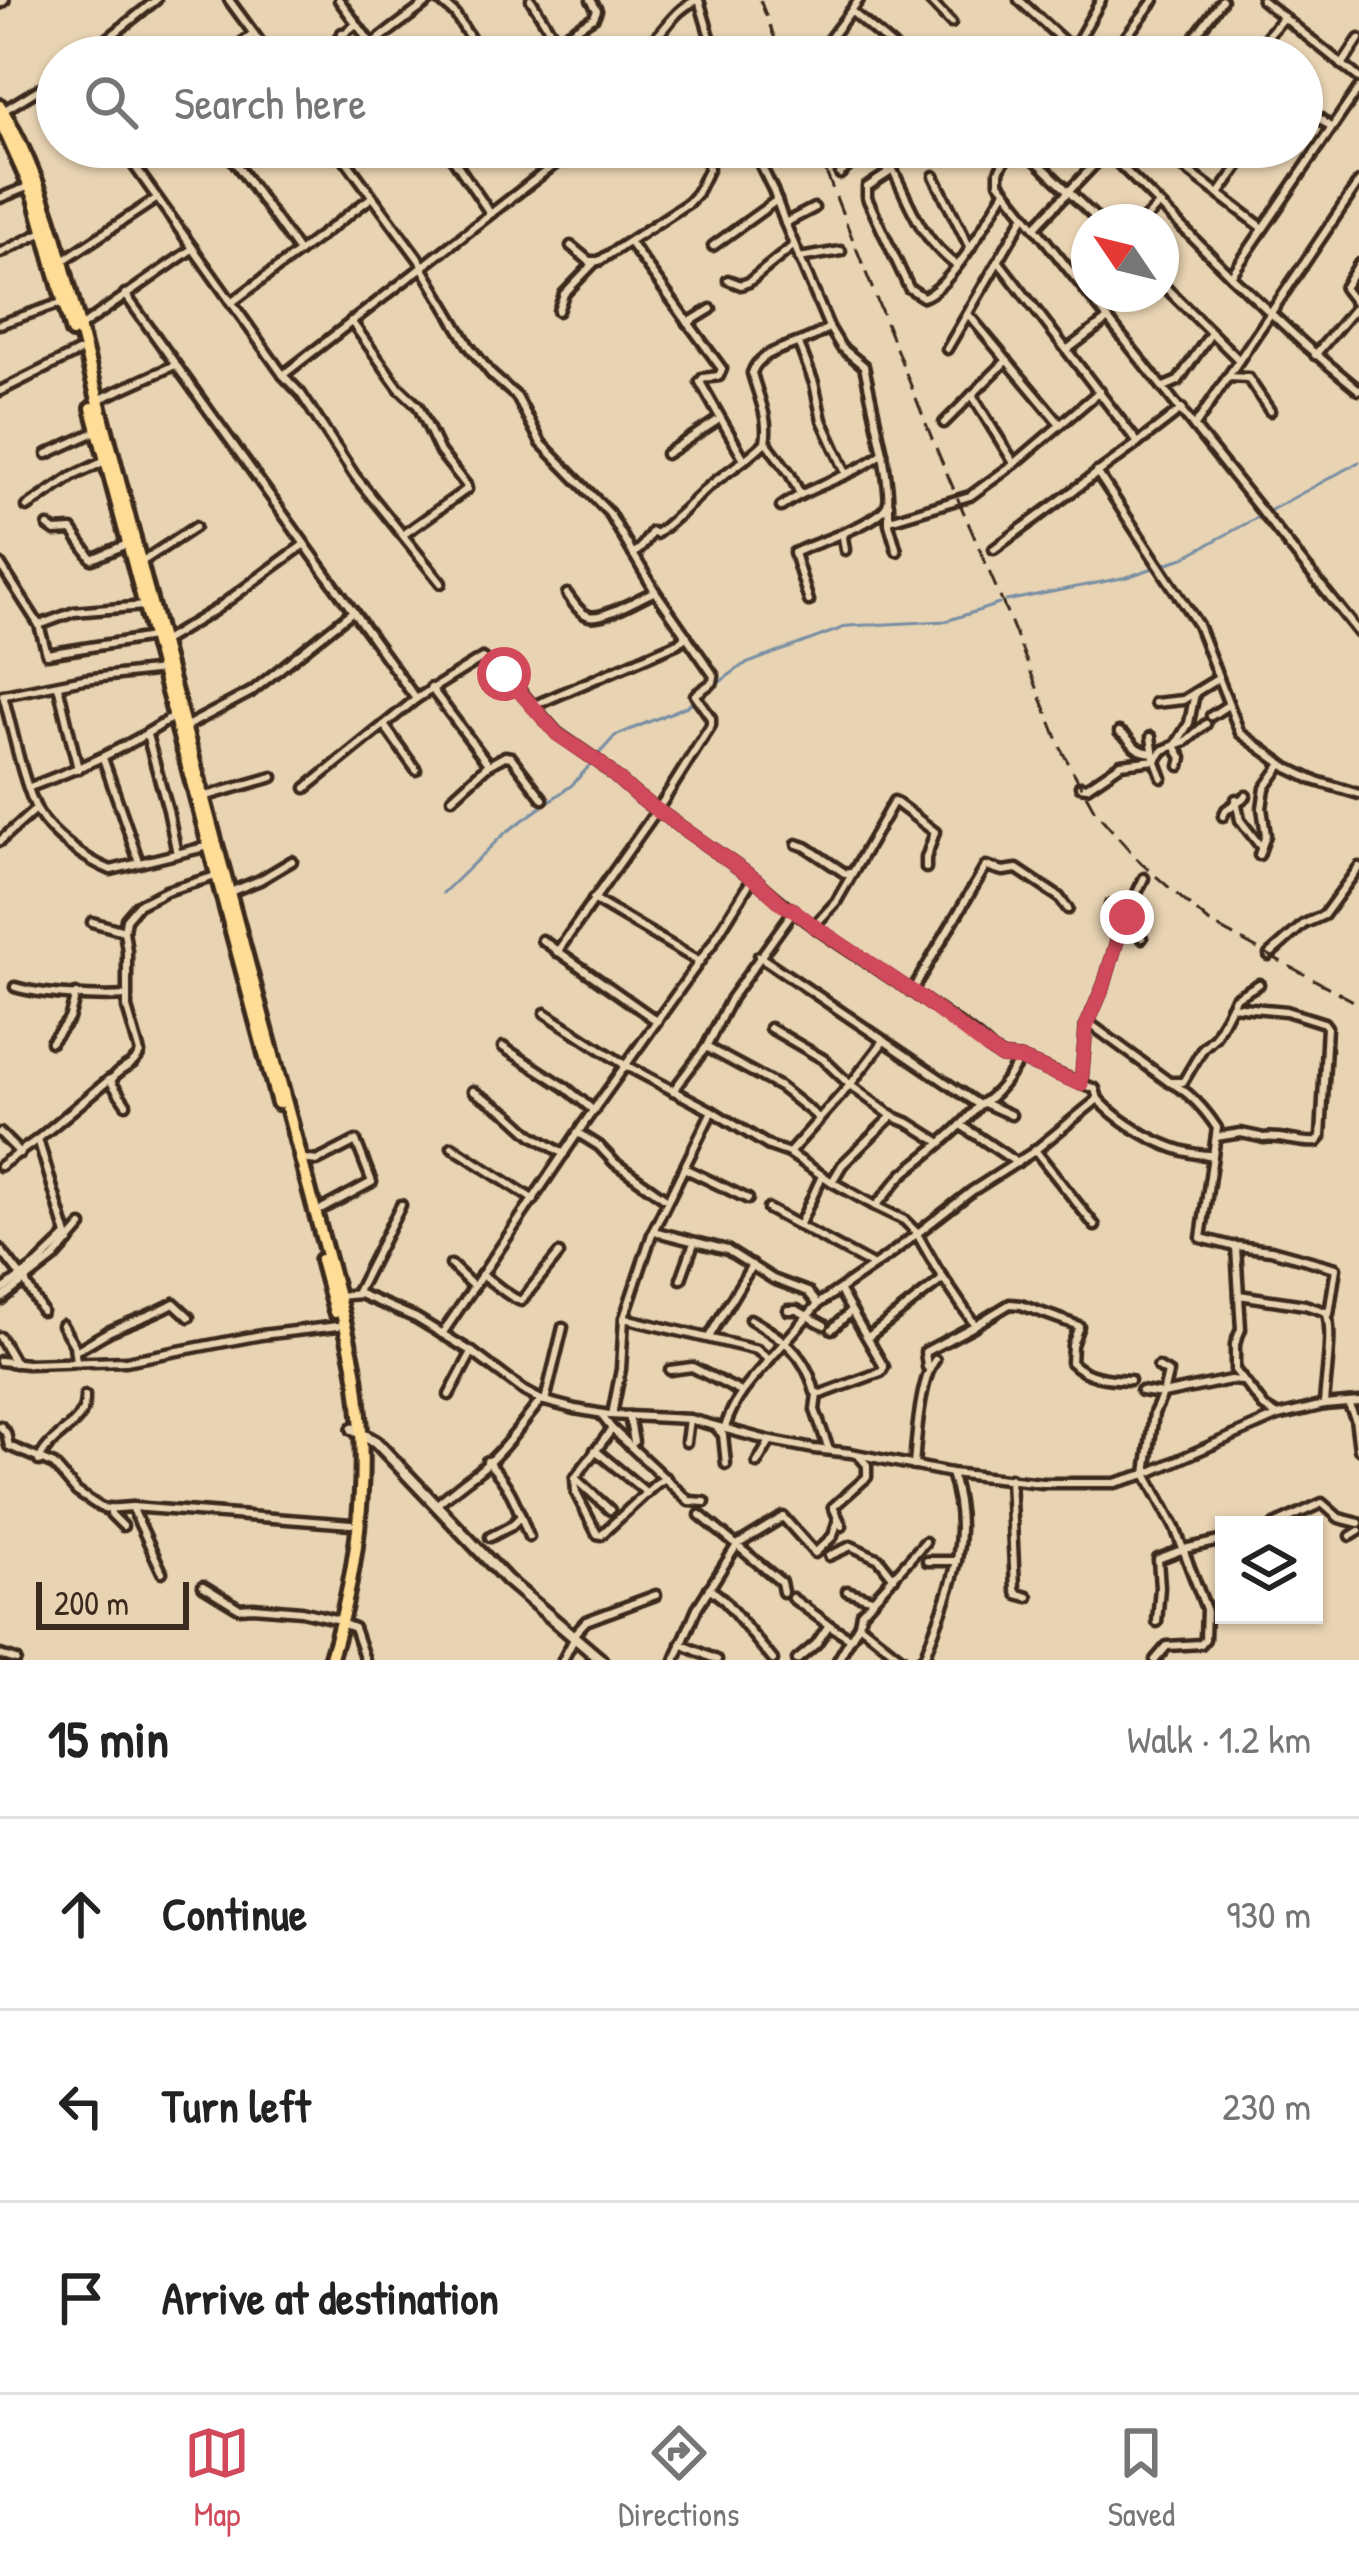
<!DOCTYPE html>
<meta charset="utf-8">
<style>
body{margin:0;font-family:"Patrick Hand",sans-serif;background:#f6f6f6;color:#222}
.controls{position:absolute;right:36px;bottom:36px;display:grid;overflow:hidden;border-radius:0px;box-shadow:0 3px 9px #0004}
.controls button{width:108px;height:108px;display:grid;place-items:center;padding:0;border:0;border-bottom:3px solid #e0e0e0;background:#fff;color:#222;font:60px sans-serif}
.compass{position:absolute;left:1071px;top:204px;width:108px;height:108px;border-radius:50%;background:#fff;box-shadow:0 3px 9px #0004;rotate:305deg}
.scale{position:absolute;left:36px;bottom:30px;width:153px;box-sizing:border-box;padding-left:12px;border:6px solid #3b2a1e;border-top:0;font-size:33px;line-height:42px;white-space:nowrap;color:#3b2a1e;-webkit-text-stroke:9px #e8d3b2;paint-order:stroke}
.stop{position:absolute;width:36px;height:36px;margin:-27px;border:9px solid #d1495b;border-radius:50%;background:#fff}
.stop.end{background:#d1495b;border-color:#fff;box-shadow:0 3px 12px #0008}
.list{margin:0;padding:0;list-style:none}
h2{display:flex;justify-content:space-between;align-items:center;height:156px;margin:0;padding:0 48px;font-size:51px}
h2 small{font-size:39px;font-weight:400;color:#767676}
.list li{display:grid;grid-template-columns:78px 1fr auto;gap:36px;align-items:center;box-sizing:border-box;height:192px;padding:0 48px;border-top:3px solid #e0e0e0}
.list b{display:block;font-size:45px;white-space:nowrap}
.list em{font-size:39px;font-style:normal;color:#767676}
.icon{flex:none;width:66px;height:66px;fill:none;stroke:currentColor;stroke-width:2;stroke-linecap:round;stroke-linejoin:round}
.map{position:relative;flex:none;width:1359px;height:1660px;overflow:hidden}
.search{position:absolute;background:#fff;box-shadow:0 3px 9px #0004;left:36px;right:36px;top:36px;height:132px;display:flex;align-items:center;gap:30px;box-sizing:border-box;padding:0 42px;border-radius:66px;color:#767676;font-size:45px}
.sheet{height:732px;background:#fff}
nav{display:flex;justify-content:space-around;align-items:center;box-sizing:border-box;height:168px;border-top:3px solid #e0e0e0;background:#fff;font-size:33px;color:#767676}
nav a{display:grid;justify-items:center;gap:6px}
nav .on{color:#d1495b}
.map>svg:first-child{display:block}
</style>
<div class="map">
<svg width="1359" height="1660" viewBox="0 0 1359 1660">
<rect width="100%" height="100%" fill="#e8d3b2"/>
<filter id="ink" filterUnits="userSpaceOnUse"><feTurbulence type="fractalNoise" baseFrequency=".00833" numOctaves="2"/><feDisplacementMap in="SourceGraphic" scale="24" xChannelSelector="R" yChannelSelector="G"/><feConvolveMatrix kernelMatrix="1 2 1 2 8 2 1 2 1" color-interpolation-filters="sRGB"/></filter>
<g filter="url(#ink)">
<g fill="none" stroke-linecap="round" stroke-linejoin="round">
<g stroke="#788fa4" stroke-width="3">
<polyline points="1006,601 1127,577 1183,558 1359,462"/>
<polyline points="597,756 615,736 687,706 743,665 848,626 946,621 999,604"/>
<polyline points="443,893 505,833 572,785 592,763"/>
</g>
<g stroke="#3b2a1e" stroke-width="15">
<g id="street">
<polyline points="229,0 271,57"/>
<polyline points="339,0 381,57"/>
<polyline points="439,0 455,14 482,57"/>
<polyline points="531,0 556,40"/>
<polyline points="699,0 716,57"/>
<polyline points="929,0 951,23"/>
<polyline points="1019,0 1074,51"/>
<polyline points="1262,0 1359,78"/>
<polyline points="851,11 905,57"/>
<polyline points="327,44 334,54 347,43 342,33"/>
<polyline points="1078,44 1091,57"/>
<polyline points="822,49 859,0"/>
<polyline points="85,57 156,0"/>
<polyline points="223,57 254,34"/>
<polyline points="315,57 356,24"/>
<polyline points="355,57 431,0"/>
<polyline points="530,57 594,17 597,10 591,0"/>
<path d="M629 57C640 50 652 42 661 32 673 18 679 8 697 0"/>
<polyline points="1069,57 1101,0"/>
<polyline points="1111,57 1154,0"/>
<polyline points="1180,57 1222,0"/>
<polyline points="1249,57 1284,17"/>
<polyline points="1342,65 1359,39"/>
<polyline points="1302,103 1331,128"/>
<polyline points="3,111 57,78"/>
<polyline points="121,147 283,375 555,164 581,147"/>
<polyline points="224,147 299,252"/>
<polyline points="336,147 423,265"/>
<polyline points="445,147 490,213"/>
<polyline points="543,147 555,164"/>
<polyline points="752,147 773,190 785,223 814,208"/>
<polyline points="873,147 889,159 887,171"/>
<polyline points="996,147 1006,157"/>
<polyline points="1012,147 999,171 999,182 1194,427 1359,182"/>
<polyline points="1022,147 1100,222"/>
<polyline points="1102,147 1231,276 1305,345 1359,390"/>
<polyline points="1157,147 1263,228"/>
<polyline points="1174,161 1184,147"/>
<polyline points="840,174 869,147"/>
<polyline points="934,176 970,248"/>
<polyline points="1219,194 1252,147"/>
<polyline points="0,198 30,186"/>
<polyline points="1142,222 1158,206"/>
<polyline points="1036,226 1111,147"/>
<polyline points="630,243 722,369 719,376 703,378 700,382 744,459"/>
<polyline points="571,246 589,261 599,261 688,203 697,193 709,168 707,161 692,147"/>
<polyline points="713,246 777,200"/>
<polyline points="0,253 45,231"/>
<polyline points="799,258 841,251"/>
<polyline points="64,260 156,199"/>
<path d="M957 266C921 239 912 209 893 170L867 187V198L909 288 923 297C951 288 989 217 1005 191"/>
<polyline points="422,267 469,346 492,375 517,397 541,443 609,513 655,591 714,676 713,682 695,695 711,718 711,725 664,800 557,952"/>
<polyline points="1231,276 1359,88"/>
<polyline points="728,280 741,285 749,282 793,246"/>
<polyline points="1161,283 1239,360"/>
<polyline points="125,294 416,699"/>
<polyline points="231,303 372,197"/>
<polyline points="1357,305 1344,288 1359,264"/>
<polyline points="558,311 564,294 595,262"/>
<polyline points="968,314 1060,424"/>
<polyline points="351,321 399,388 418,406 440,452 466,485 467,489 403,535"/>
<polyline points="688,323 711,309"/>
<polyline points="0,324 64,302"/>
<polyline points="82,326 192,249"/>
<polyline points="799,344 814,383 822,420 846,473"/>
<polyline points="947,349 1025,215"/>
<polyline points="1068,349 1108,319"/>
<polyline points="1315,355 1359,303"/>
<polyline points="283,375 301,394 355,476 441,583"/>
<polyline points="1228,377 1248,378 1270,411"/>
<polyline points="1164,387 1178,381 1211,333"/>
<polyline points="0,391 78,352"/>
<polyline points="972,395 1014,463"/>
<polyline points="100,399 175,365"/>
<polyline points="944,423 1007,360"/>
<polyline points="1194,427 1359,633"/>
<polyline points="766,442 790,474 800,494"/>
<polyline points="1138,443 1182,409"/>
<polyline points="47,454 97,431"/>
<polyline points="666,454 718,420"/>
<polyline points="1097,472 1198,625 1240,733 1288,768 1313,780 1359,794"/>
<polyline points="889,504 889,524 897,551"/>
<polyline points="27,507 73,476 105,461"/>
<path d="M781 507C812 484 853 477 883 453L864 366 841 347 829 327 785 223"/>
<polyline points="890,520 970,496 1014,464 1100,391"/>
<polyline points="48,526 55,531 72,530 92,559 127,544"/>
<polyline points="845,532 843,537 845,550"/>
<polyline points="994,549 1138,443 999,262"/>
<path d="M633 554 641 548 652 532 656 534C674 521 689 505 705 490 724 473 748 460 765 442 770 419 758 396 752 373 760 346 805 347 829 327"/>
<polyline points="140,563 195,527"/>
<polyline points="0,564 39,625 47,654 152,637"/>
<path d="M567 594C573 602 579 613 589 616 603 620 640 598 655 591"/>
<path d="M809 601 794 553C815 542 884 523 888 502 890 496 884 462 883 453"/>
<polyline points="39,625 74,612 144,606"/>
<polyline points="162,642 215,610 302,546"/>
<polyline points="58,685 78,769"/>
<polyline points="431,688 488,764 487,766"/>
<path d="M3 695C12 727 23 784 38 812 51 835 86 860 111 870L209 846"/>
<polyline points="4,695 84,679 162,670"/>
<polyline points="1155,703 1183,700 1219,678"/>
<polyline points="533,706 678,643 687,636"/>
<polyline points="1211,716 1228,705"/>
<polyline points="384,725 416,770"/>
<polyline points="185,727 251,692 353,611"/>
<path d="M1119 732C1136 741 1128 750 1153 753"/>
<polyline points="147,735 168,810 177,854"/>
<polyline points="1151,737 1154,756 1162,778"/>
<polyline points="103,758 139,862"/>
<polyline points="1180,766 1182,758 1175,746 1189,723 1195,693"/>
<polyline points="1080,786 1087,787 1121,764 1156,760 1163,750 1186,741 1206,724"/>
<path d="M30 787C80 768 130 747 174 716"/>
<polyline points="306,788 416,699 482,658 513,683 557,733 600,763 637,796 756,880 749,884 712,944 585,1122 442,1334"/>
<polyline points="203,797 273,777"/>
<polyline points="452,798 487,766 505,756 511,757 543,799"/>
<polyline points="1236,799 1240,820 1261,847"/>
<polyline points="1223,816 1226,810 1246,796"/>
<polyline points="0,841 36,809"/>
<polyline points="797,844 806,847 846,874 850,873"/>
<polyline points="1259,855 1266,835 1262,808 1265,788 1282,764"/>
<polyline points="230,892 260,880 292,861"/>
<polyline points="593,899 698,961"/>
<polyline points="1110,905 1130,919 1142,938"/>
<polyline points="92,922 124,931"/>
<polyline points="814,926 836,902 894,801 935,832 926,858 926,868"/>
<polyline points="542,940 657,1021"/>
<polyline points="1269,955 1304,924 1324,915 1359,867"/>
<polyline points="759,956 979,1105"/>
<path d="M15 987C41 995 98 998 126 996"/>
<polyline points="912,991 986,866 1003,871 1017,869 1059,897 1068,909"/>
<path d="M1231 1006 1286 1011 1324 1023 1327 1027 1321 1137 1317 1142C1298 1144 1281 1135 1263 1138"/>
<polyline points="545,1013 625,1065 712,1111 769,1146 789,1153 832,1182 875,1206"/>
<polyline points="1086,1027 1093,1026 1169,1082 1183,1082 1203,1048 1215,1037 1235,998 1259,984"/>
<polyline points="770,1028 823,1059 850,1085 892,1116 911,1124 938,1141"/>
<polyline points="51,1042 69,1019 76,994"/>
<polyline points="503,1047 565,1087 594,1111"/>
<polyline points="706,1047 780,1087 819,1118"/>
<path d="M1020 1059C1010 1075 996 1097 979 1105 959 1130 933 1150 908 1170 895 1180 887 1195 875 1206L904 1220 916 1232 937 1269 975 1325 1010 1304 1021 1305 1079 1326 1072 1345 1071 1362C1087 1378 1108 1379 1130 1380"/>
<path d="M1169 1082C1188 1090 1206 1111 1217 1128L1201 1238 1236 1247 1241 1329 1235 1344V1370L1265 1408 1278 1416"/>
<polyline points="1081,1084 1086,1027 1104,985 1121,927 1144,878"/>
<polyline points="473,1091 508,1113 532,1135 564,1154"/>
<polyline points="673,1091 706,1047 731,998 794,910"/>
<path d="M1098 1099C1122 1126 1175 1156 1212 1155"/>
<polyline points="984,1103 1011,1115"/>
<path d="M126 1104 111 1082C116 1068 134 1068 140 1053L127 1008V951L124 931 126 919 138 905 166 891 216 876"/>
<polyline points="961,1125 1017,1163"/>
<polyline points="0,1133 20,1153"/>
<polyline points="578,1133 599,1146 615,1163 666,1199"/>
<polyline points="1216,1137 1241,1133 1260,1137"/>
<polyline points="38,1139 69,1242"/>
<polyline points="452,1147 534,1200"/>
<polyline points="1035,1150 1095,1226"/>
<polyline points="789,1153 850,1085 883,1042"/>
<polyline points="303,1159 317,1161 356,1141 372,1182 322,1209"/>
<polyline points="0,1166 38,1139 110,1079"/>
<polyline points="684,1168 748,1199"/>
<polyline points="832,1182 842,1165 892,1116"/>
<polyline points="768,1209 870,1264"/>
<polyline points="799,1226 822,1176"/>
<polyline points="653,1231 727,1250 773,1279 808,1292 817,1303"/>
<polyline points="1236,1246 1271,1250 1336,1268 1329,1314"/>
<polyline points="0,1249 24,1280 42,1311"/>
<polyline points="451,1265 474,1287"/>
<path d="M481 1275C495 1282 506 1296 521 1301L559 1254"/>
<polyline points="681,1279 694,1243"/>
<polyline points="0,1292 38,1264 66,1237"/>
<polyline points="356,1294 401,1205"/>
<path d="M1239 1295 1305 1305 1326 1312C1334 1329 1325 1382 1324 1405"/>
<polyline points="338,1296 360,1294 416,1318 472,1352 524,1391 541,1400 575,1409 609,1415 689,1419 767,1440 814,1449 851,1453 951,1473 1042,1483 1115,1483 1146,1474 1278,1416 1324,1405 1359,1402"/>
<polyline points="0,1300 54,1258 82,1226"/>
<polyline points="788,1310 797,1310 824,1325"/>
<polyline points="624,1318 653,1231 712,1111"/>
<path d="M750 1319C782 1338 805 1352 815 1392L821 1394 881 1372 884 1367 840 1291"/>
<polyline points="62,1325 74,1345 76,1362"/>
<polyline points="832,1329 851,1311"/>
<polyline points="0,1337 15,1363"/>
<polyline points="709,1337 752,1265"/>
<polyline points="868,1337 943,1279"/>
<path d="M75 1351C87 1345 98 1337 110 1331 132 1321 153 1315 174 1303L189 1317"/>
<polyline points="0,1361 27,1364 126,1361 261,1335 338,1326"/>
<polyline points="927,1367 925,1352 974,1326"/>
<polyline points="1158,1367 1168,1373 1163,1394 1230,1380 1242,1381"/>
<polyline points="670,1370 692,1367 741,1392"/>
<polyline points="1141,1391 1163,1394 1154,1413 1146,1474 1175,1528 1206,1609 1205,1639 1201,1644 1167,1646 1155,1660"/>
<polyline points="817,1394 815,1410 829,1450"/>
<polyline points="449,1395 472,1352"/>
<polyline points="545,1401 563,1327"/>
<polyline points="1348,1403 1355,1418 1359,1449"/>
<path d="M612 1415 621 1369 624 1318 757 1350 769 1360 818 1304 888 1256 972 1191 1033 1152 1098 1099 1095 1089 1020 1059 1002 1057 992 1051C977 1035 957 1023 940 1011 879 967 811 931 756 880"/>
<polyline points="602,1416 612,1429 689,1501 705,1502"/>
<polyline points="629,1416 634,1442"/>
<polyline points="0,1426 6,1433 9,1446 54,1465 77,1492 100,1507 105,1509 132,1507"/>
<path d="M725 1427C735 1398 748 1384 769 1361"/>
<polyline points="717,1428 723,1435 726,1464"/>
<polyline points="612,1429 575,1478 576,1493 597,1534 601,1535 657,1483 666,1478"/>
<polyline points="686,1442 689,1419"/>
<polyline points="595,1450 647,1493"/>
<path d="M39 1461C48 1434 87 1427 85 1396"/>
<path d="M487 1461C512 1488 516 1504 529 1537"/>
<polyline points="757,1463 770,1441"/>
<path d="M914 1466C916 1440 920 1380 935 1360"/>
<polyline points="575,1478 610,1510"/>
<polyline points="1010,1478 1015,1589 1017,1594 1028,1597"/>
<path d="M436 1505C449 1494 461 1484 475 1474 500 1456 521 1425 541 1400"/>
<polyline points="110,1508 111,1514 123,1526"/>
<polyline points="700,1515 781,1582 783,1592"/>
<polyline points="1274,1525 1322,1503 1339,1518 1359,1523"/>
<polyline points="842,1526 833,1507 867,1477 867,1465 859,1456"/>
<polyline points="1351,1536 1359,1531"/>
<polyline points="490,1537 511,1526 521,1516"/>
<polyline points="829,1556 851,1546 879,1559 894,1578"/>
<polyline points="927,1561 957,1561"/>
<polyline points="162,1572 132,1507 351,1524"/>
<polyline points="203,1586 239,1608 253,1607 301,1611 335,1619"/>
<polyline points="709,1588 723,1599 773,1660"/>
<polyline points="847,1591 872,1599"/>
<polyline points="792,1598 829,1625"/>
<polyline points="1157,1622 1160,1587 1158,1559 1184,1549 1224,1540"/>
<polyline points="341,1623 354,1628 365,1660"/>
<polyline points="859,1624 904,1660"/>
<polyline points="574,1634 586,1621 656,1595"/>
<polyline points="681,1644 717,1660"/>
<polyline points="0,1655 16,1660"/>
<polyline points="563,1660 574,1639"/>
<polyline points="675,1660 697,1608 737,1545 783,1517 815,1553 833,1536 838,1519"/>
<polyline points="797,1660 816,1644 829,1625 850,1638"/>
<polyline points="838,1660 859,1624 861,1613 925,1542"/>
<path d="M920 1660 925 1655C949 1591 974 1543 951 1473"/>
</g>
</g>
<g stroke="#3b2a1e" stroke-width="18">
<g id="secondary">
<polyline points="0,2 3,0"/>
<polyline points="353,1429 376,1442 507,1580 601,1660"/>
</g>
</g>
<g stroke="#3b2a1e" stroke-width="20">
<g id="primary">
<path d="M0 106C29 155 47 207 62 261L145 581 338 1296C344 1323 352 1350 356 1377 369 1472 359 1569 330 1660"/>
<polyline points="0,120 35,198 72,332"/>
<polyline points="92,408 278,1103"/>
<polyline points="321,1260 335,1312"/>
</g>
</g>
<use href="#street" stroke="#e8d3b2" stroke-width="6"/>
<use href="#secondary" stroke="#e8d3b2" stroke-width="9"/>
<use href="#primary" stroke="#ffdd96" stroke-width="10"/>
<g stroke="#3b2a1e" stroke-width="3" stroke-dasharray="18 9" stroke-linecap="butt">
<polyline points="760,0 782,57"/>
<polyline points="816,147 933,441 1010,620 1063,753 1095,811 1141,863 1210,923 1359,1004"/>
</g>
</g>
</g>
<g fill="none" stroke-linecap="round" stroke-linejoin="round" filter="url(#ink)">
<polyline stroke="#d1495b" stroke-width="15" points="504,674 557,734 600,763 637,796 756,880 783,905 794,910 814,926 916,994 992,1051 1001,1057 1020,1059 1081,1084 1086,1027 1104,985 1121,927 1127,917"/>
</g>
</svg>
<div class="controls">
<button><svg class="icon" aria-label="layers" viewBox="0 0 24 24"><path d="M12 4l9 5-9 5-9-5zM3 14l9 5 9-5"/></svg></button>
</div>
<svg class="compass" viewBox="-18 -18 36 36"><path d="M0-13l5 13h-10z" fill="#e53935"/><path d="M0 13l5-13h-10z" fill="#767676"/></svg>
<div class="scale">200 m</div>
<div class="stop" style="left:504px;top:674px"></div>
<div class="stop end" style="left:1127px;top:917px"></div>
<div class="search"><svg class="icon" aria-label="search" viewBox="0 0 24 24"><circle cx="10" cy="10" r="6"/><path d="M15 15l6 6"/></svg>Search here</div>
</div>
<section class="sheet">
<h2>15 min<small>Walk · 1.2 km</small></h2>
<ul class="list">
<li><svg class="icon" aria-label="ahead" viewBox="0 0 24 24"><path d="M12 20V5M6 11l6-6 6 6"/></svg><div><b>Continue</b></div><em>930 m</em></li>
<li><svg class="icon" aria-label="left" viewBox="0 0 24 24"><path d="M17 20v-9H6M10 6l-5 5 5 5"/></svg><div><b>Turn left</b></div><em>230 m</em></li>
<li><svg class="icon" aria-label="arrive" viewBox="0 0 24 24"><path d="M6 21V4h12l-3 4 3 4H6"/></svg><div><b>Arrive at destination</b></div></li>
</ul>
</section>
<nav>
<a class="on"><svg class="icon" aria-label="map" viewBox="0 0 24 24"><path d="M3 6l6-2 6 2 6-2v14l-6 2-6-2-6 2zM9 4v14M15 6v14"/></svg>Map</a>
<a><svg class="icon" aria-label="directions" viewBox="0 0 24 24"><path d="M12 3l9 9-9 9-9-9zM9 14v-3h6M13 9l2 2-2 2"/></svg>Directions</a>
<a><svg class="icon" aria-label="saved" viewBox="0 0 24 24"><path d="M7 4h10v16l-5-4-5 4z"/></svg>Saved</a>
</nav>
